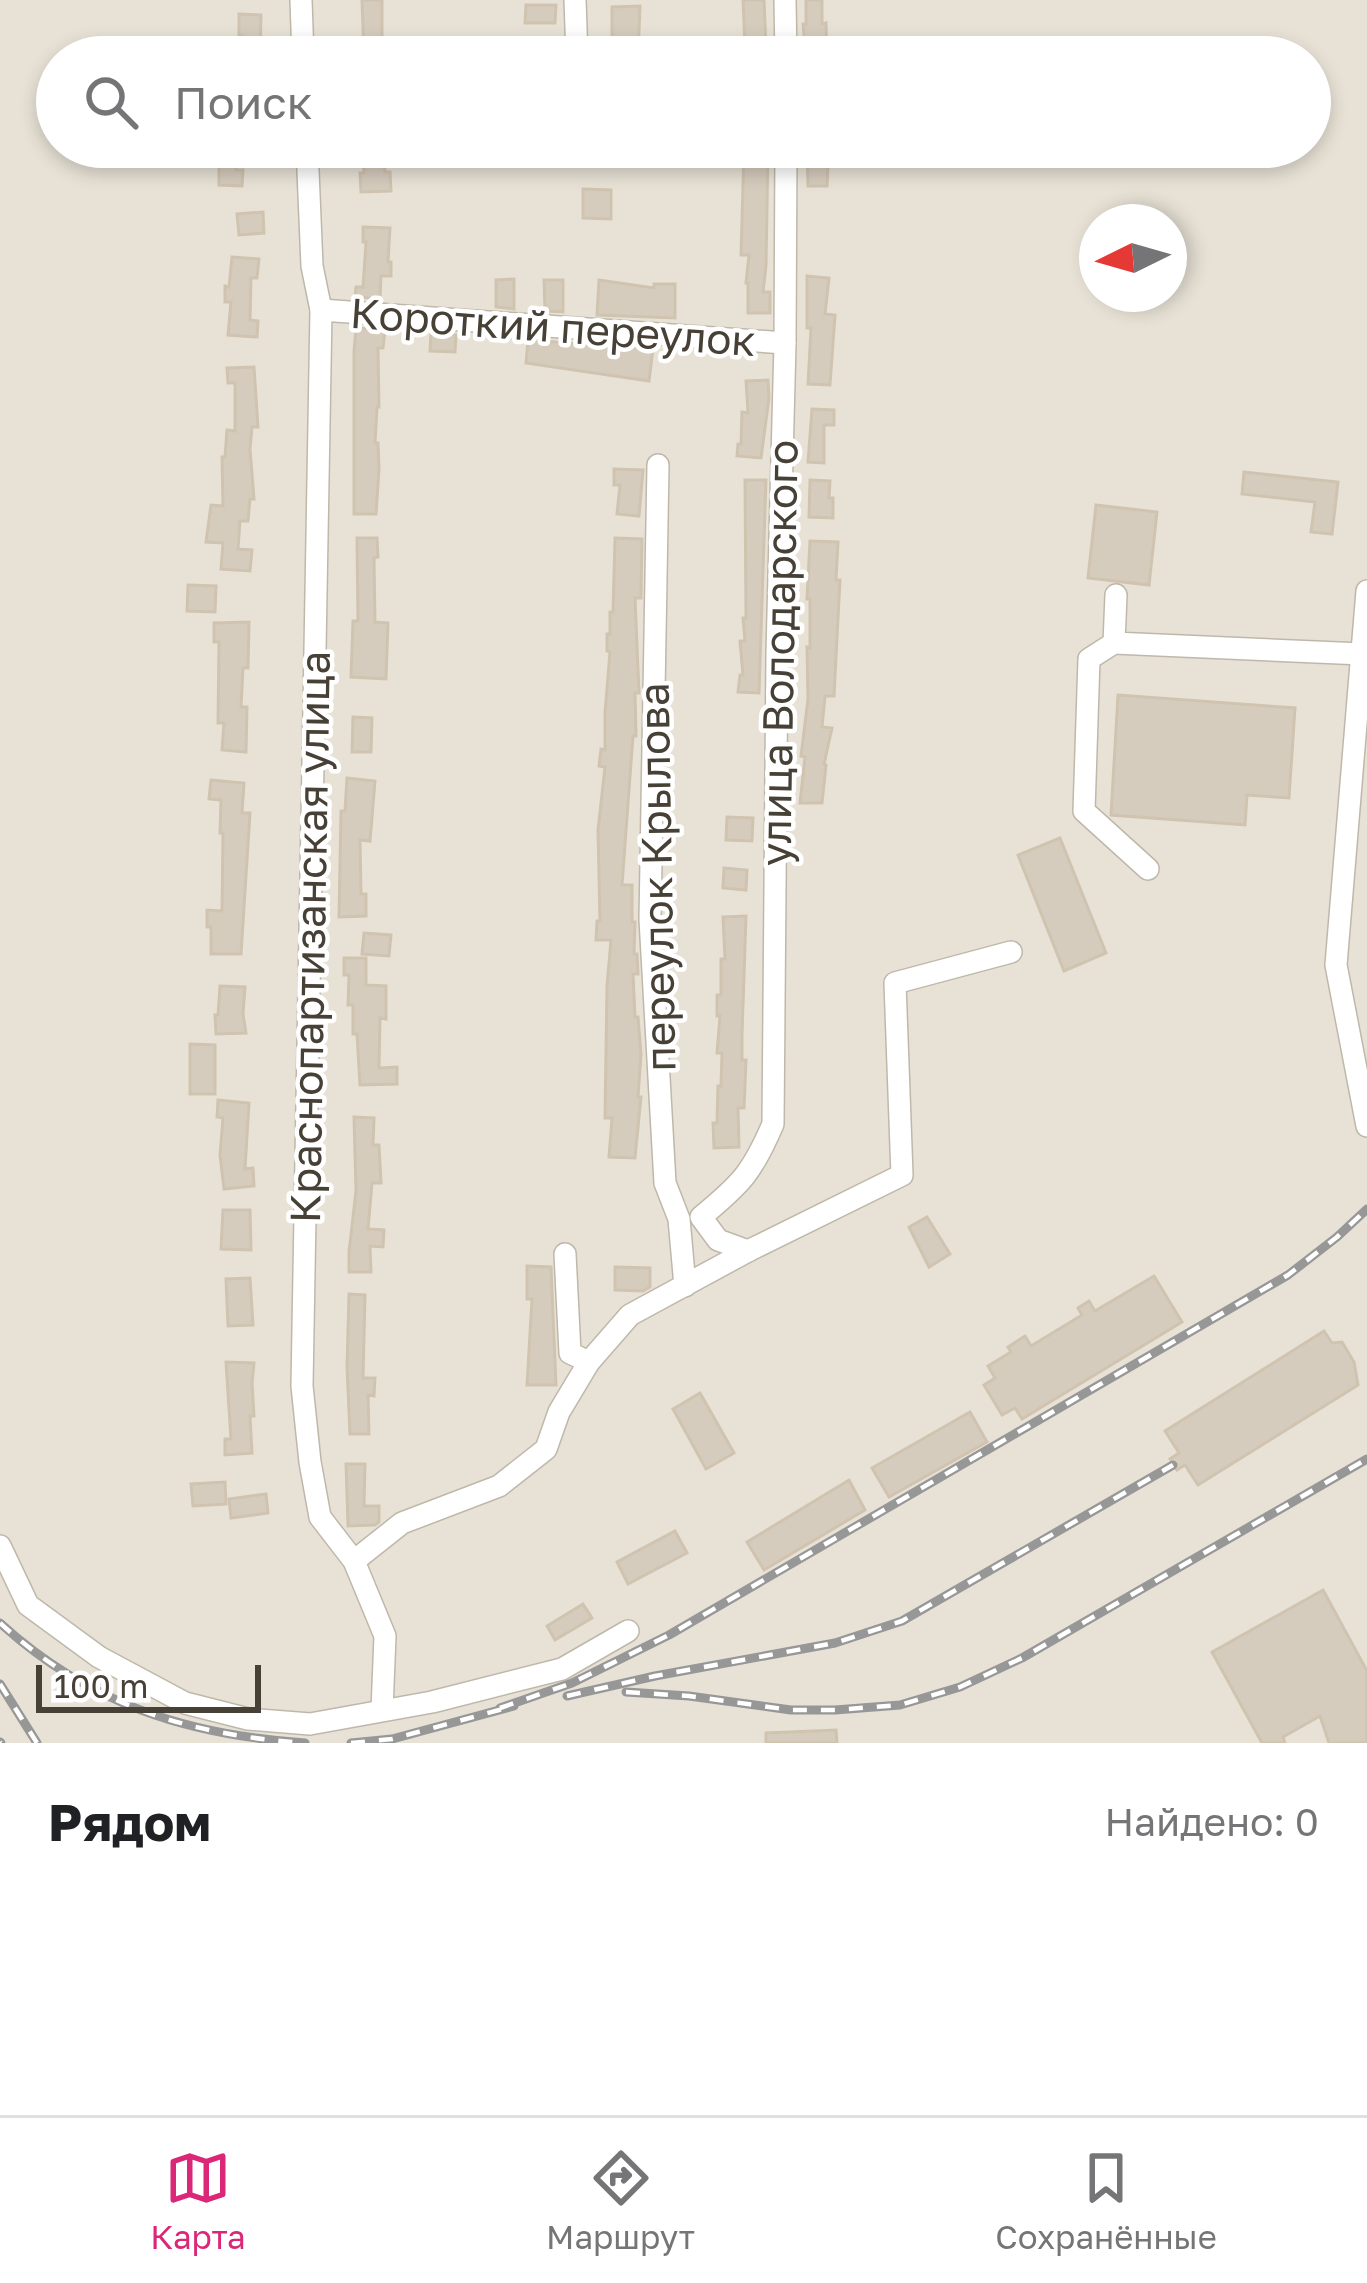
<!DOCTYPE html>
<html lang="ru">
<meta charset="utf-8">
<style>
body{margin:0;font-family:"Golos Text",sans-serif;background:#f2f2f2;color:#202124}
.compass{position:absolute;left:1079px;top:204px;width:108px;height:108px;border-radius:50%;background:#fff;box-shadow:0 6px 18px #0003;rotate:265deg}
.scale{position:absolute;left:36px;bottom:30px;width:225px;box-sizing:border-box;padding-left:12px;border:6px solid #474036;border-top:0;font-size:33px;line-height:42px;white-space:nowrap;color:#474036;-webkit-text-stroke:9px #fff;paint-order:stroke}
.list{margin:0;padding:0;list-style:none}
h2{display:flex;justify-content:space-between;align-items:center;height:156px;margin:0;padding:0 48px;font-size:51px}
h2 small{font-size:39px;font-weight:400;color:#757577}
.icon{flex:none;width:66px;height:66px;fill:none;stroke:currentColor;stroke-width:2;stroke-linecap:round;stroke-linejoin:round}
.map{position:relative;flex:none;width:1367px;height:1743px;overflow:hidden}
.search{position:absolute;background:#fff;box-shadow:0 6px 18px #0003;left:36px;right:36px;top:36px;height:132px;display:flex;align-items:center;gap:30px;box-sizing:border-box;padding:0 42px;border-radius:66px;color:#757577;font-size:45px}
.sheet{height:372px;background:#fff}
nav{display:flex;justify-content:space-around;align-items:center;box-sizing:border-box;height:168px;border-top:3px solid #e0e0e0;background:#fff;font-size:33px;color:#757577}
nav a{display:grid;justify-items:center;gap:6px}
nav .on{color:#db2777}
.map>svg:first-child{display:block}
</style>
<div class="map">
<svg width="1367" height="1743" viewBox="0 0 1367 1743">
<rect width="100%" height="100%" fill="#f4f0e8"/>
<path fill="#e8e2d6" fill-rule="evenodd" d="M0 0H1367V1743H0ZM57 57H1310V147H57ZM1097 222H1169V294H1097Z"/>
<g fill="#d6ccbd" stroke="#d0c4b0" stroke-width="3">
<polygon points="362,0 382,0 382,57 364,57"/>
<polygon points="743,0 764,0 766,46 745,46"/>
<polygon points="806,0 822,0 822,24 826,23 827,57 806,57 803,24 806,24"/>
<polygon points="526,5 556,5 555,23 525,23"/>
<polygon points="640,6 638,57 612,57 612,7"/>
<polygon points="239,14 261,15 260,57 240,57 242,35 239,35"/>
<polygon points="205,147 236,147 236,170 243,170 242,186 219,185 219,161 205,161"/>
<polygon points="362,147 384,147 385,172 390,172 391,191 361,192 360,173 364,173"/>
<polygon points="815,147 829,147 827,186 808,186 807,148"/>
<polygon points="744,150 768,150 766,266 763,292 770,292 770,313 748,313 748,283 746,283 749,255 741,255"/>
<polygon points="583,189 611,190 611,219 583,218"/>
<polygon points="263,212 264,233 239,235 237,214"/>
<polygon points="363,227 390,228 388,262 391,262 391,276 381,276 380,299 355,297 356,287 363,287 366,242 363,242"/>
<polygon points="232,257 259,259 257,278 251,278 250,320 258,321 257,337 228,335 231,302 225,302 225,286 229,287"/>
<polygon points="807,276 829,278 825,314 835,315 830,385 808,384 811,328 807,328"/>
<polygon points="514,279 514,309 496,307 496,280"/>
<polygon points="544,280 563,280 563,312 545,311"/>
<polygon points="599,280 654,288 654,284 675,284 675,318 597,315"/>
<polygon points="356,328 385,330 383,348 378,348 379,407 377,407 375,443 378,443 379,469 376,514 354,514 354,351"/>
<polygon points="431,333 456,335 455,352 430,351"/>
<polygon points="528,340 653,349 649,381 526,363"/>
<polygon points="254,367 258,427 252,427 250,449 254,499 250,499 248,521 240,521 238,549 252,550 250,571 221,569 223,543 206,542 211,505 223,506 222,457 225,457 227,430 235,431 235,383 228,383 227,368"/>
<polygon points="768,380 769,398 761,458 737,456 738,444 741,444 742,412 748,413 746,381"/>
<polygon points="812,409 834,410 834,425 824,425 824,463 808,462"/>
<polygon points="614,469 643,470 639,516 617,514 620,485 614,485"/>
<polygon points="1244,472 1338,482 1332,534 1311,532 1315,502 1242,494"/>
<polygon points="745,480 766,480 759,693 738,692 740,675 743,675 740,641 745,641 743,618 746,618"/>
<polygon points="810,480 830,481 829,498 833,498 833,518 809,517"/>
<polygon points="1096,505 1157,512 1149,585 1088,578"/>
<polygon points="357,538 377,538 378,557 374,558 375,622 388,623 386,679 351,677 353,621 358,621"/>
<polygon points="615,538 642,539 641,598 635,598 639,693 635,693 636,736 633,736 622,885 632,885 632,922 635,922 634,954 637,954 638,974 633,974 635,1017 638,1017 641,1054 638,1097 641,1097 635,1158 609,1157 612,1118 605,1118 607,986 611,940 596,940 597,921 600,921 598,830 605,767 599,766 601,749 605,750 605,713 610,652 607,651 607,634 610,634 610,612 613,612"/>
<polygon points="810,541 838,542 836,580 840,580 834,696 825,696 822,727 832,728 824,764 826,765 822,803 800,803 805,757 801,756 808,699 807,647 810,648 810,599 807,599"/>
<polygon points="188,585 216,586 215,612 187,611"/>
<polygon points="249,622 248,668 243,668 241,707 247,707 246,752 222,750 224,723 218,723 219,642 214,642 214,623"/>
<polygon points="1118,695 1295,708 1289,798 1247,795 1245,825 1111,815"/>
<polygon points="353,717 372,718 371,752 352,752"/>
<polygon points="347,778 375,781 370,841 360,840 361,894 366,894 366,916 339,917 341,811 345,811"/>
<polygon points="211,780 244,783 242,813 250,813 241,954 211,954 211,927 207,927 207,910 222,911 223,833 220,833 221,800 209,799"/>
<polygon points="727,817 753,818 752,841 726,840"/>
<polygon points="1060,838 1106,953 1064,971 1018,855"/>
<polygon points="724,868 747,870 746,890 723,888"/>
<polygon points="746,916 742,1035 742,1060 746,1060 744,1108 738,1108 739,1147 714,1148 713,1123 717,1123 718,1086 721,1086 722,1053 717,1053 720,1016 717,1016 717,995 721,995 721,959 725,959 723,917"/>
<polygon points="364,933 391,935 389,956 362,954"/>
<polygon points="344,958 366,958 366,985 386,986 386,1019 380,1018 379,1068 397,1067 397,1084 360,1085 357,1034 353,1034 353,1005 348,1005 349,975 344,975"/>
<polygon points="220,986 245,987 243,1014 246,1033 216,1034 215,1015 218,1015"/>
<polygon points="190,1044 215,1045 215,1094 190,1094"/>
<polygon points="218,1100 249,1103 245,1169 253,1168 254,1186 224,1189 220,1155 223,1118 217,1117"/>
<polygon points="354,1117 374,1118 373,1145 379,1145 381,1183 372,1183 368,1229 384,1230 383,1247 370,1246 371,1272 349,1272 349,1252 356,1191"/>
<polygon points="223,1210 250,1210 251,1250 221,1249"/>
<polygon points="927,1217 950,1254 929,1267 909,1227"/>
<polygon points="527,1266 551,1267 556,1385 527,1385 532,1299 527,1299"/>
<polygon points="615,1267 650,1268 650,1287 643,1291 615,1290"/>
<polygon points="1154,1276 1182,1322 1022,1419 1015,1408 1002,1415 984,1385 995,1378 988,1366 1011,1352 1008,1347 1025,1336 1031,1346 1082,1315 1078,1308 1089,1301 1095,1311"/>
<polygon points="250,1278 253,1325 228,1326 226,1279"/>
<polygon points="349,1294 365,1295 363,1378 375,1378 374,1396 368,1395 369,1434 350,1434 347,1367"/>
<polygon points="1324,1331 1332,1343 1342,1342 1354,1362 1358,1385 1198,1485 1185,1465 1177,1470 1170,1459 1179,1453 1165,1431"/>
<polygon points="226,1362 254,1363 252,1383 254,1416 250,1416 252,1453 225,1455 225,1439 231,1439"/>
<polygon points="700,1393 734,1453 706,1469 673,1409"/>
<polygon points="970,1412 987,1442 889,1497 872,1468"/>
<polygon points="346,1464 365,1464 364,1506 379,1506 379,1522 375,1525 348,1526"/>
<polygon points="849,1480 865,1510 764,1570 747,1542"/>
<polygon points="225,1482 226,1504 193,1506 191,1484"/>
<polygon points="266,1494 268,1513 231,1518 229,1499"/>
<polygon points="675,1531 687,1553 628,1584 617,1562"/>
<polygon points="1323,1590 1367,1671 1367,1743 1329,1743 1320,1716 1283,1737 1285,1743 1262,1743 1212,1652"/>
<polygon points="583,1604 592,1618 555,1640 547,1626"/>
<polygon points="836,1730 837,1743 766,1743 766,1733"/>
</g>
<g fill="none" stroke-linecap="round" stroke-linejoin="round">
<g stroke="#bfb8aa" stroke-width="24">
<g id="minor">
<polyline points="301,0 303,57"/>
<polyline points="575,0 577,57"/>
<polyline points="785,0 786,57"/>
<polyline points="307,147 312,266 321,310 302,1386 310,1462 320,1517 354,1561 385,1636 382,1710"/>
<polyline points="579,147 579,150"/>
<polyline points="321,310 785,343"/>
<polyline points="658,465 650,919 665,1183 679,1219 685,1286"/>
<polyline points="1367,591 1336,965 1367,1126"/>
<polyline points="1116,595 1114,643 1362,654"/>
<polyline points="1114,643 1089,659 1084,811 1148,869"/>
<polyline points="748,1251 902,1175 895,983 1011,952"/>
<polyline points="565,1254 570,1353 589,1362"/>
<polyline points="0,1546 28,1605 99,1657 185,1703 248,1719 310,1724 432,1702 562,1669 628,1631"/>
<path d="M354 1561 402 1523 499 1486 546 1449 559 1412 589 1362 630 1315 748 1251 718 1240 701 1217C741 1184 752 1173 773 1124L777 653 785 343 786 147"/>
</g>
</g>
<use href="#minor" stroke="#fff" stroke-width="21"/>
<g stroke="#979797" stroke-width="9">
<g id="rail">
<path d="M0 1623C89 1704 187 1735 305 1743"/>
<polyline points="0,1684 37,1743"/>
<polyline points="626,1692 689,1696 791,1710 835,1710 900,1705 960,1687 1022,1658 1367,1459"/>
<polyline points="567,1696 655,1676 835,1643 902,1621 1173,1465"/>
<polyline points="500,1708 572,1683 669,1635 1288,1275 1337,1237 1367,1209"/>
<polyline points="0,1742 1,1743"/>
<polyline points="351,1743 392,1739 514,1706"/>
</g>
</g>
<use href="#rail" stroke="#fff" stroke-width="4.5" stroke-dasharray="14" stroke-linecap="butt"/>
</g>
<g text-anchor="middle" stroke-width="9" stroke-linejoin="round" paint-order="stroke">
<g font-size="42" fill="#474036" stroke="#fff">
<text transform="translate(553 327) rotate(4)" y="15">Короткий переулок</text>
<text transform="translate(779 653) rotate(-89)" y="15">улица Володарского</text>
<text transform="translate(657 877) rotate(-91)" y="15">переулок Крылова</text>
<text transform="translate(310 937) rotate(-89)" y="15">Краснопартизанская улица</text>
</g>
</g>
</svg>
<svg class="compass" viewBox="-18 -18 36 36"><path d="M0-13l5 13h-10z" fill="#e53935"/><path d="M0 13l5-13h-10z" fill="#757577"/></svg>
<div class="scale">100 m</div>
<div class="search"><svg class="icon" aria-label="search" viewBox="0 0 24 24"><circle cx="10" cy="10" r="6"/><path d="M15 15l6 6"/></svg>Поиск</div>
</div>
<section class="sheet">
<h2>Рядом<small>Найдено: 0</small></h2>
<ul class="list">
</ul>
</section>
<nav>
<a class="on"><svg class="icon" aria-label="map" viewBox="0 0 24 24"><path d="M3 6l6-2 6 2 6-2v14l-6 2-6-2-6 2zM9 4v14M15 6v14"/></svg>Карта</a>
<a><svg class="icon" aria-label="directions" viewBox="0 0 24 24"><path d="M12 3l9 9-9 9-9-9zM9 14v-3h6M13 9l2 2-2 2"/></svg>Маршрут</a>
<a><svg class="icon" aria-label="saved" viewBox="0 0 24 24"><path d="M7 4h10v16l-5-4-5 4z"/></svg>Сохранённые</a>
</nav>
